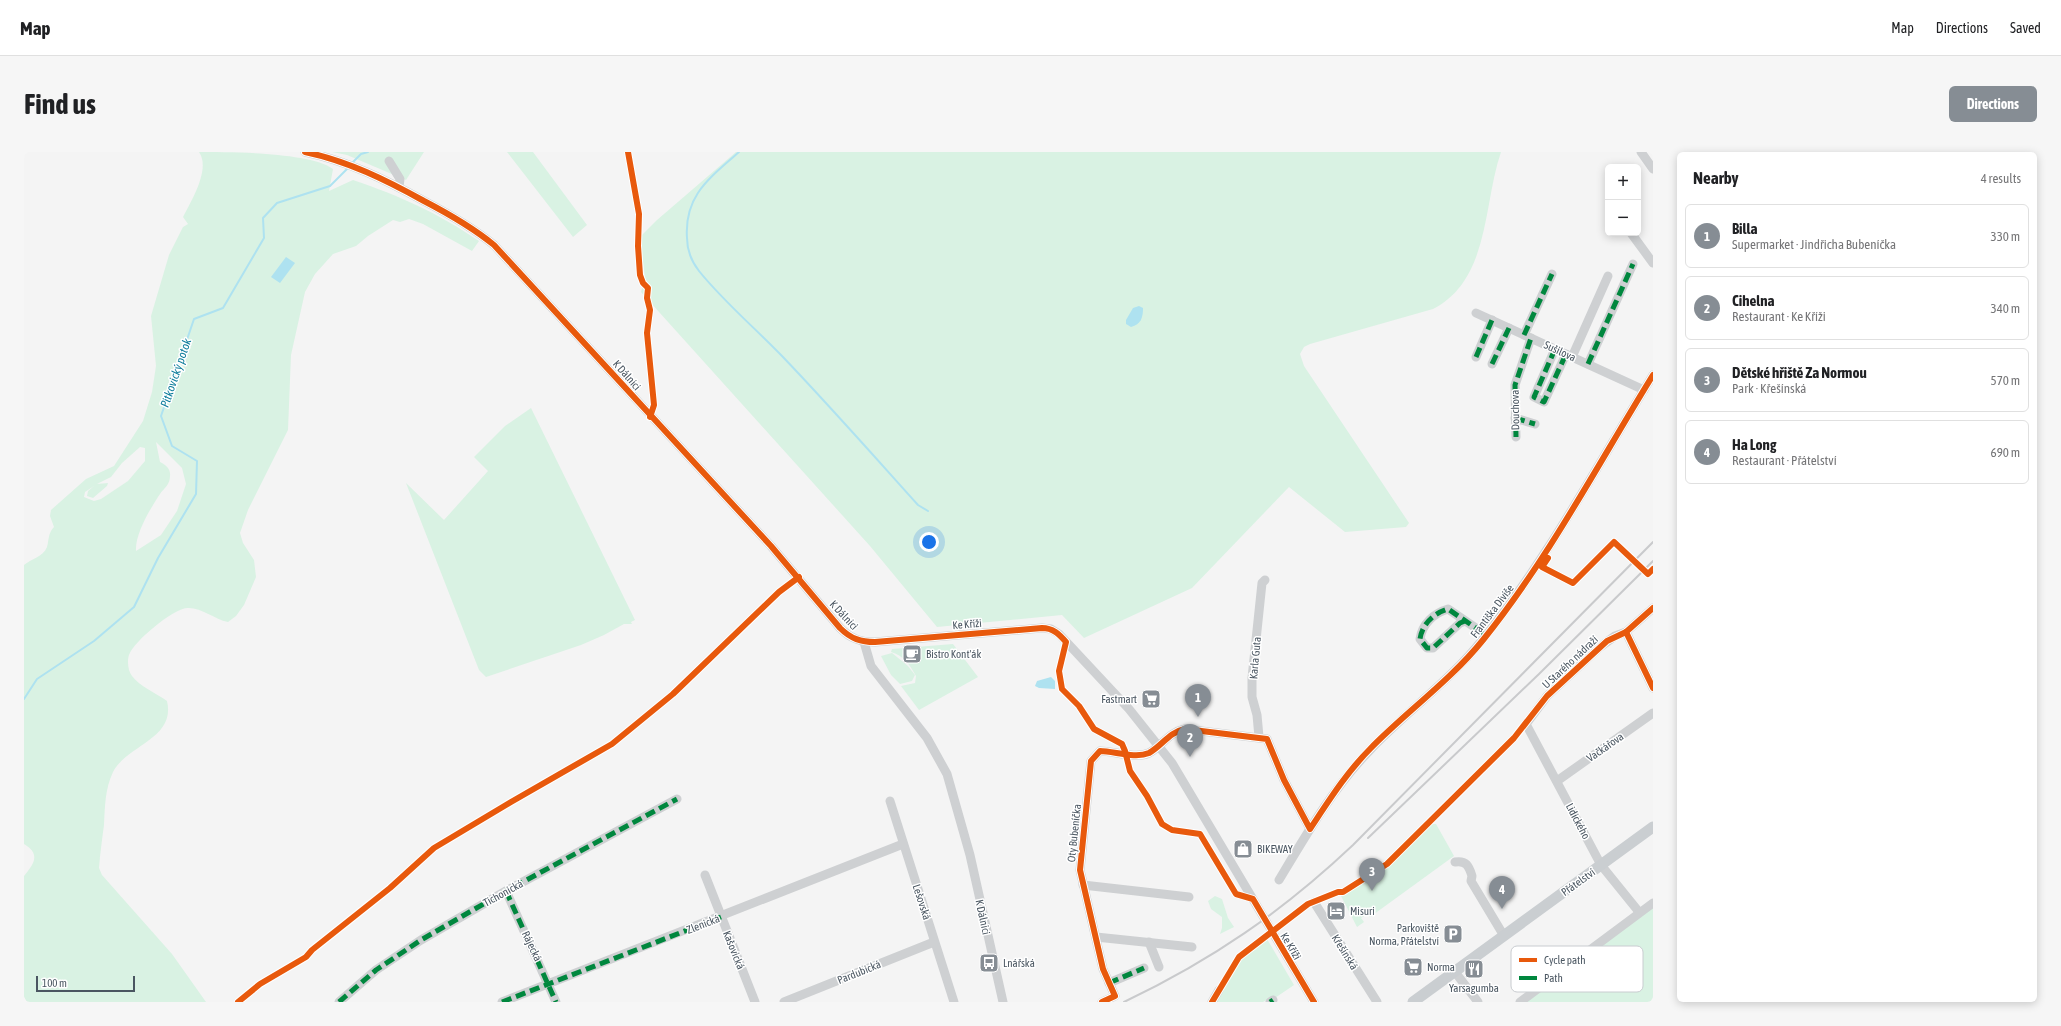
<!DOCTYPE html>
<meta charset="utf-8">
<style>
body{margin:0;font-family:"Asap Condensed",sans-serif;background:#f6f6f6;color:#202124}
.controls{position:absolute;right:12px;top:12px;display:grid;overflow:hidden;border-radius:6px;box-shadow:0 2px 10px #0003}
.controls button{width:36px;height:36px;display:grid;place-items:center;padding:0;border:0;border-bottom:1px solid #e0e0e0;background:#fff;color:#202124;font:20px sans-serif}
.scale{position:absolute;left:12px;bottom:10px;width:99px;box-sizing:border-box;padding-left:4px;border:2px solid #4a5661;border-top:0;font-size:11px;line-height:14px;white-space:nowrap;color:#4a5661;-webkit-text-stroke:3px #fff;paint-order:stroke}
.you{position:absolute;left:905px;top:390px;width:14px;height:14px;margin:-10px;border:3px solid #fff;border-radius:50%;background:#1a73e8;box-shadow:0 0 0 6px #1a73e833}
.badge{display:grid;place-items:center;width:26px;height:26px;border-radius:50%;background:#868d94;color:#fff;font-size:13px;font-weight:700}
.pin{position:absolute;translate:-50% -33px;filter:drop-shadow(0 1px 2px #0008)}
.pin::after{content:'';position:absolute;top:21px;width:14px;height:12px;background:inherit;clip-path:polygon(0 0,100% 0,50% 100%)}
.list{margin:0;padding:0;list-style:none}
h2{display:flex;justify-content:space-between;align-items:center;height:52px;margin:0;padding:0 16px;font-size:17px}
h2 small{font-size:13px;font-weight:400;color:#757577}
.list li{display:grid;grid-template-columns:26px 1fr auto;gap:12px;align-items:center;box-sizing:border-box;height:64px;margin:0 8px 8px;padding:0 8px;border:1px solid #e0e0e0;border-radius:6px}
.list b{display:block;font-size:15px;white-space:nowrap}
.list p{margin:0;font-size:13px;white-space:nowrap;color:#757577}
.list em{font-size:13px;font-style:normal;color:#757577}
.map{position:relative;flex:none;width:1629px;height:850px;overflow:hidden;border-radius:6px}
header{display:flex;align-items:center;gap:24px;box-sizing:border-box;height:56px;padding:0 20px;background:#fff;border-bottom:1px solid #e0e0e0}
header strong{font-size:19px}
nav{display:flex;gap:22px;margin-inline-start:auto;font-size:14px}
.intro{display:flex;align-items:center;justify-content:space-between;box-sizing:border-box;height:96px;padding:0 24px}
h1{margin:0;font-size:28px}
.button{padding:10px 18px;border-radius:6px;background:#868d94;color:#fff;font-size:14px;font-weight:700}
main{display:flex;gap:24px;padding:0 24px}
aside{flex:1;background:#fff;border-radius:6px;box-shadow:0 2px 10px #0003}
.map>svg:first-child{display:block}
</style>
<header>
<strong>Map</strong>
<nav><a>Map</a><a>Directions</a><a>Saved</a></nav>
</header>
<div class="intro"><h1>Find us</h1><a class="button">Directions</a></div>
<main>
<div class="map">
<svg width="1629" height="850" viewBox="0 0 1629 850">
<rect width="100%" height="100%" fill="#f4f4f4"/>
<g fill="#d9f2e3" fill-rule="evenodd">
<path d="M175 0C206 0 287 0 309 17L305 39 329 28C376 44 414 61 455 89L448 99 399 72 385 67 376 70 369 68 344 84 332 94 309 102 291 122 281 140 267 203 264 278 224 358 216 381 219 391 230 408 232 425 220 453 212 464 204 470C190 467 177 455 163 456 149 457 110 489 105 503 103 509 104 519 108 524 115 534 132 541 143 549 152 587 103 593 89 620 81 637 81 654 80 673 78 688 76 702 75 716L78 723 148 802 182 850H3L0 845V724C10 712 17 702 0 692V413C7 407 19 405 23 395 25 388 24 381 30 375L26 364 27 358 62 327 90 314 119 269 128 240 132 214 127 164 145 103 159 75 164 72 159 65C167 49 187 17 175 0ZM132 290 158 316 162 332 153 359 137 383 112 399C111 382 126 357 136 342 140 336 146 333 146 324 147 317 142 313 136 310ZM116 295 121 296V309L104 329 77 347 70 349 60 345 61 340 70 334 64 339 63 344 69 346 83 334 84 331 73 332 87 325 98 311Z"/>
<polygon points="308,0 400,0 382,28 323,3"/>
<polygon points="483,0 509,0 563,73 549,85"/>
<path d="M712 0H1477C1459 52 1466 128 1409 157L1286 192 1280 195 1276 202 1280 214 1385 371 1382 375 1321 380 1265 335 1168 436 1060 486 1038 463 913 475 846 394 617 140 621 126 616 85 633 68Z"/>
<polygon points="507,256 611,468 607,470 608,472 600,472 580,483 557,493 462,525 455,518 382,331 420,368 464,319 450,305 481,274"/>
<path d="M929 492 954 525 895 558 877 534 891 531 892 524C886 513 879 503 867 500L868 497Z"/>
<polygon points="868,501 884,514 891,523 888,529 876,532 867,523 857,504"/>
<polygon points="1406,672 1412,672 1430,704 1346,765 1343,762 1337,766 1340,770 1333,775 1316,742 1321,740 1364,714"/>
<polygon points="1191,744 1198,747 1204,766 1210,775 1196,782 1198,776 1198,765 1187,757 1184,749"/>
<polygon points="1629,754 1629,850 1500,850"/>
<polygon points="1243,787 1270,833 1248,848 1246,846 1239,850 1191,850 1214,810"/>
</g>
<g fill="#aee2f0">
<polygon points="262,105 271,111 256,131 247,125"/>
<path d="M1115 154 1119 156C1119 166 1117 172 1107 175L1102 172V168L1109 156Z"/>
<polygon points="1027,525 1031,529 1031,537 1015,536 1011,534 1013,529"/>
</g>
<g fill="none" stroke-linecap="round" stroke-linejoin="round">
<g stroke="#aee2f0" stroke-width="2">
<path d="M715 0C686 26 660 43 663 86 663 98 668 110 675 119 700 150 731 176 758 204 804 252 849 303 894 353L904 359"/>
<polyline points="328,11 337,2 344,0"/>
<polyline points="0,547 13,527 70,489 110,455 134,406 172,342 173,309 148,294 137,264 170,167 199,156 240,86 239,66 253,51 306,34 324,16"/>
</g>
<g stroke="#ced0d2" stroke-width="9">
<path d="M281 0C324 9 362 28 400 49 425 62 448 75 470 93L747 394 816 476C827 487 837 490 851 490L1018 476 1027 477 1035 482 1105 557 1148 611 1290 850"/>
<polyline points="1617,0 1629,17"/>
<polyline points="365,9 376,27 375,35"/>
<polyline points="1607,81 1629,111"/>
<polyline points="1452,161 1620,238"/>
<polyline points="1500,183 1528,122"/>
<polyline points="1531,197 1510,245 1520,250 1542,202"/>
<polyline points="1452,205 1468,168"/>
<polyline points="1548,205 1584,124"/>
<polyline points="1468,212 1485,176"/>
<polyline points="1564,212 1609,112"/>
<polyline points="1491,266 1511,272"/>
<polyline points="1492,285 1491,233 1507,186"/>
<path d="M1441 469 1436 471 1409 496H1403L1396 487C1398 472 1410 461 1424 457L1462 483"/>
<polyline points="1602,480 1629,536"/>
<polyline points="840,490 847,514 903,586 923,622 946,703 979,850"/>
<polyline points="1235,585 1233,563 1228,545 1228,526 1238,431 1241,428"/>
<polyline points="1533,629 1629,561"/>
<polyline points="866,649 930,850"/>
<path d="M1431 710C1442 708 1445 714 1448 724L1447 729 1480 784"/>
<polyline points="681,723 731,850"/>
<path d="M1255 728C1282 683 1309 636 1346 598 1382 560 1427 528 1459 487 1525 405 1574 312 1629 223"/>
<polyline points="1059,733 1165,745"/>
<polyline points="482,739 532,850"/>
<polyline points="1290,750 1353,850"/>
<polyline points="1615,760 1577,713 1502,572 1523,544 1576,495 1591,484 1602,480 1629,456"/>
<polyline points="1072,785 1168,795"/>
<polyline points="1125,790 1135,815"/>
<polyline points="1431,820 1454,850"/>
<polyline points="1085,831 1120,816"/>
<polyline points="315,850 352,818 397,788 482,739 653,647"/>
<polyline points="478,850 879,692"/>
<polyline points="760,850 910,790"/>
<path d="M1078 850 1091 844 1079 817 1056 718 1067 609 1076 599C1090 599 1111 607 1125 601 1138 594 1145 580 1161 577L1243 587 1260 628 1286 677"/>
<polyline points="1188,850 1195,838"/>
<polyline points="1246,850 1249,848"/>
<polyline points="1496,850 1629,751"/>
</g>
<polyline stroke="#caced1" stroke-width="11" points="1389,850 1629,675"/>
<g stroke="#c9cacc" stroke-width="2">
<polyline points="1344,686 1515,522 1629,409"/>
<path d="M1100 850C1188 808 1258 760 1329 693L1629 390"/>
</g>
<g stroke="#00873e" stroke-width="5" stroke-dasharray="10 5" stroke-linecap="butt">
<polyline points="1500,183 1528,122"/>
<polyline points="1531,197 1510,245 1520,250 1542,202"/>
<polyline points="1452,205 1468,168"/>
<polyline points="1468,212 1485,176"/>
<polyline points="1564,212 1609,112"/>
<polyline points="1491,266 1511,272"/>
<polyline points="1492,285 1491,233 1507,186"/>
<path d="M1441 469 1436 471 1409 496H1403L1396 487C1398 472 1410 461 1424 457L1462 483"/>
<polyline points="482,739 532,850"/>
<polyline points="1085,831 1120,816"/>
<polyline points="315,850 352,818 397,788 482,739 653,647"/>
<polyline points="478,850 697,765"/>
<polyline points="1246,850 1249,848"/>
</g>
<g stroke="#fff" stroke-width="8">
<g id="cycleway">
<path d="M281 0C324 9 362 28 400 49 425 62 448 75 470 93L747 394 816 476C827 487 837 490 851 490L1018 476C1029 476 1035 482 1042 490L1035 519 1038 537 1055 554 1070 577 1098 592 1101 599 1106 619 1123 644 1138 672 1148 678 1176 682 1212 742 1229 747 1290 850"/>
<polyline points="604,0 615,62 614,94 616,123 619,131 624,136 623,146 626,158 623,181 630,253 626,265"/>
<polyline points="1524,406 1518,415 1549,431 1590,390 1624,422 1629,417"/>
<polyline points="1602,480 1629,536"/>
<polyline points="214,850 236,832 282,805 288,798 366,736 410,696 487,650 588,592 649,542 755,440 775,425"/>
<path d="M1078 850 1091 844 1079 817 1056 718 1067 609 1076 599C1090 599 1111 607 1125 601 1138 594 1145 580 1161 577L1243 587 1260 628 1286 677C1304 650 1322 621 1346 597 1382 560 1426 529 1459 488 1525 406 1574 312 1629 223"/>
<polyline points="1188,850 1215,805 1284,752 1314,740 1319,740 1363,712 1490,586 1523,544 1583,489 1602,480 1629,456"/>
</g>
</g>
<use href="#cycleway" stroke="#e8590c" stroke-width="6"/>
</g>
<defs>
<g id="cafe-square" transform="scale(1)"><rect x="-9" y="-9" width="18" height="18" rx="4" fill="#868d94" stroke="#fff"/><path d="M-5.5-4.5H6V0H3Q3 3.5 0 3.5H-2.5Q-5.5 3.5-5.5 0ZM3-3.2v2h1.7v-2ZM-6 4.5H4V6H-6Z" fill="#fff"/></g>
<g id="supermarket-square" transform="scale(1)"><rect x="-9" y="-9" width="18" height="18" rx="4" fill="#868d94" stroke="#fff"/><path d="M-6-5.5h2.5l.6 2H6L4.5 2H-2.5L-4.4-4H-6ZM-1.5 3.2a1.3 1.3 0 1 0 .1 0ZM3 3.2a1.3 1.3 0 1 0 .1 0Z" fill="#fff"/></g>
<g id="shop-square" transform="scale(1)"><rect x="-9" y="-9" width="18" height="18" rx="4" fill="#868d94" stroke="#fff"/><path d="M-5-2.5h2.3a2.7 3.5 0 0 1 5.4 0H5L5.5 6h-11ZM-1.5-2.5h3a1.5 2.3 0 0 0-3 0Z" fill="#fff"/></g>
<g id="hotel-square" transform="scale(1)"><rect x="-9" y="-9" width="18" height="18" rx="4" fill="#868d94" stroke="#fff"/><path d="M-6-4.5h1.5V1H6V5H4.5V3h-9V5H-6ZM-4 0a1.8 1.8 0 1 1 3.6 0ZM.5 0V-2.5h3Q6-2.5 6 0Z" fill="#fff"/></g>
<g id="parking-square" transform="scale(1)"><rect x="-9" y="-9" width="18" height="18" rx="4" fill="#868d94" stroke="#fff"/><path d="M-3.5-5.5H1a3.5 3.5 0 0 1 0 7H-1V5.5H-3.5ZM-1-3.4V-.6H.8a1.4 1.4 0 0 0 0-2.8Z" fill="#fff"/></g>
<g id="bus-square" transform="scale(1)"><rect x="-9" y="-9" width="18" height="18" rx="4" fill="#868d94" stroke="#fff"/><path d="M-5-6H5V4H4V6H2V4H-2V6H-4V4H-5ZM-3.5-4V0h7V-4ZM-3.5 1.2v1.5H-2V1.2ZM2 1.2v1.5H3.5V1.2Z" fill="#fff"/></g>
<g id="restaurant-square" transform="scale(1)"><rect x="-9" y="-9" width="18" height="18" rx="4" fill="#868d94" stroke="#fff"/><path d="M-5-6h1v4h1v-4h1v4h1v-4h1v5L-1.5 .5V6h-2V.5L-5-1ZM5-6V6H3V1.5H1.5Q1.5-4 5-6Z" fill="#fff"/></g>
</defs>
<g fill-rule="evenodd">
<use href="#cafe-square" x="888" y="502"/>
<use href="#supermarket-square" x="1127" y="547"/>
<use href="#shop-square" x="1219" y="697"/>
<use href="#hotel-square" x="1312" y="759"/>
<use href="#parking-square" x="1429" y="782"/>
<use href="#bus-square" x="965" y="811"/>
<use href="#supermarket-square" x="1389" y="815"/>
<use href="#restaurant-square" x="1450" y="817"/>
</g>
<g text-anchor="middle" stroke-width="3" stroke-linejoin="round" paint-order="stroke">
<g font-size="11" fill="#4a5661" stroke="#fff">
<text transform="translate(1536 199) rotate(25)" y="4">Sušilova</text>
<text transform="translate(603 223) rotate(49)" y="4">K Dálnici</text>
<text transform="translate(1491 258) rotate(-91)" y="4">Douchova</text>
<text transform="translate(1468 459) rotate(-53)" y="4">Františka Diviše</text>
<text transform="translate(820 463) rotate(47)" y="4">K Dálnici</text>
<text transform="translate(943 472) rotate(-5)" y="4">Ke Kříži</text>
<text transform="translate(1231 506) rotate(-85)" y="4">Karla Guta</text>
<text transform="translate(1546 510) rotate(-43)" y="4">U Starého nádraží</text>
<text transform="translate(1581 595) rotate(-35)" y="4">Vačkářova</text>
<text transform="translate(1554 669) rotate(62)" y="4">Lidického</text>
<text transform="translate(1050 681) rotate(-84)" y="4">Oty Bubeníčka</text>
<text transform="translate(1554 730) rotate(-36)" y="4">Přátelství</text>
<text transform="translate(479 741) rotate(-29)" y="4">Tichonická</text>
<text transform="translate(898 750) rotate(72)" y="4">Lešovská</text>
<text transform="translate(959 765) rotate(78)" y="4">K Dálnici</text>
<text transform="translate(679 772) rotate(-21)" y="4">Zlenická</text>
<text transform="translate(508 794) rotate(65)" y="4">Rájecká</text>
<text transform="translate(1267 794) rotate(59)" y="4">Ke Kříži</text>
<text transform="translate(710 798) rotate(68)" y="4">Kašovická</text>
<text transform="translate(1321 800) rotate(58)" y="4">Křešínská</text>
<text transform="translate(835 820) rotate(-22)" y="4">Pardubická</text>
</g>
<g font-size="11" fill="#4a5661" stroke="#fff" text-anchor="start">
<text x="902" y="506">Bistro Kont'ák</text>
<text x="1113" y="551" text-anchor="end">Fastmart</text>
<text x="1233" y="701">BIKEWAY</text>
<text x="1326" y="763">Misuri</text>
<text x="1415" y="780" text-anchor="end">Parkoviště<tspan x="1415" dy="13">Norma, Přátelství</tspan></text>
<text x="979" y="815">Lnářská</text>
<text x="1403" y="819">Norma</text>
<text x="1450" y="840" text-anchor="middle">Yarsagumba</text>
</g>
<g font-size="12" font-style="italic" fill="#0c7c9b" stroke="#fff">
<text transform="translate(152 221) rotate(-71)" y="4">Pitkovický potok</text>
</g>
</g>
<rect x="1487" y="794" width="132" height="46" rx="6" fill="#fff" stroke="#c9ccd0" stroke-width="1"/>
<rect x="1495" y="806" width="18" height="4" fill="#e8590c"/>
<rect x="1495" y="824" width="18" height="4" fill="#00873e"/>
<g font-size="11" fill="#4a5661">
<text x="1520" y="812">Cycle path</text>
<text x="1520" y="830">Path</text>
</g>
</svg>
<div class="controls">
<button>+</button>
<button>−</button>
</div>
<div class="scale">100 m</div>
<div class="you"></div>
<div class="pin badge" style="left:1174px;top:565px">1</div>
<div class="pin badge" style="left:1166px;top:605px">2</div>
<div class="pin badge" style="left:1348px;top:739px">3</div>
<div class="pin badge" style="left:1478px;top:757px">4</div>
</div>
<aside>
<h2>Nearby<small>4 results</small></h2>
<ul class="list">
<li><span class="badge">1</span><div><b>Billa</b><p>Supermarket · Jindřicha Bubeníčka</p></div><em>330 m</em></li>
<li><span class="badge">2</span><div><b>Cihelna</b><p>Restaurant · Ke Kříži</p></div><em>340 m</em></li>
<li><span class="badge">3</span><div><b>Dětské hřiště Za Normou</b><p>Park · Křešínská</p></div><em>570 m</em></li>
<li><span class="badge">4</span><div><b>Ha Long</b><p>Restaurant · Přátelství</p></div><em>690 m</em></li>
</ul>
</aside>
</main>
